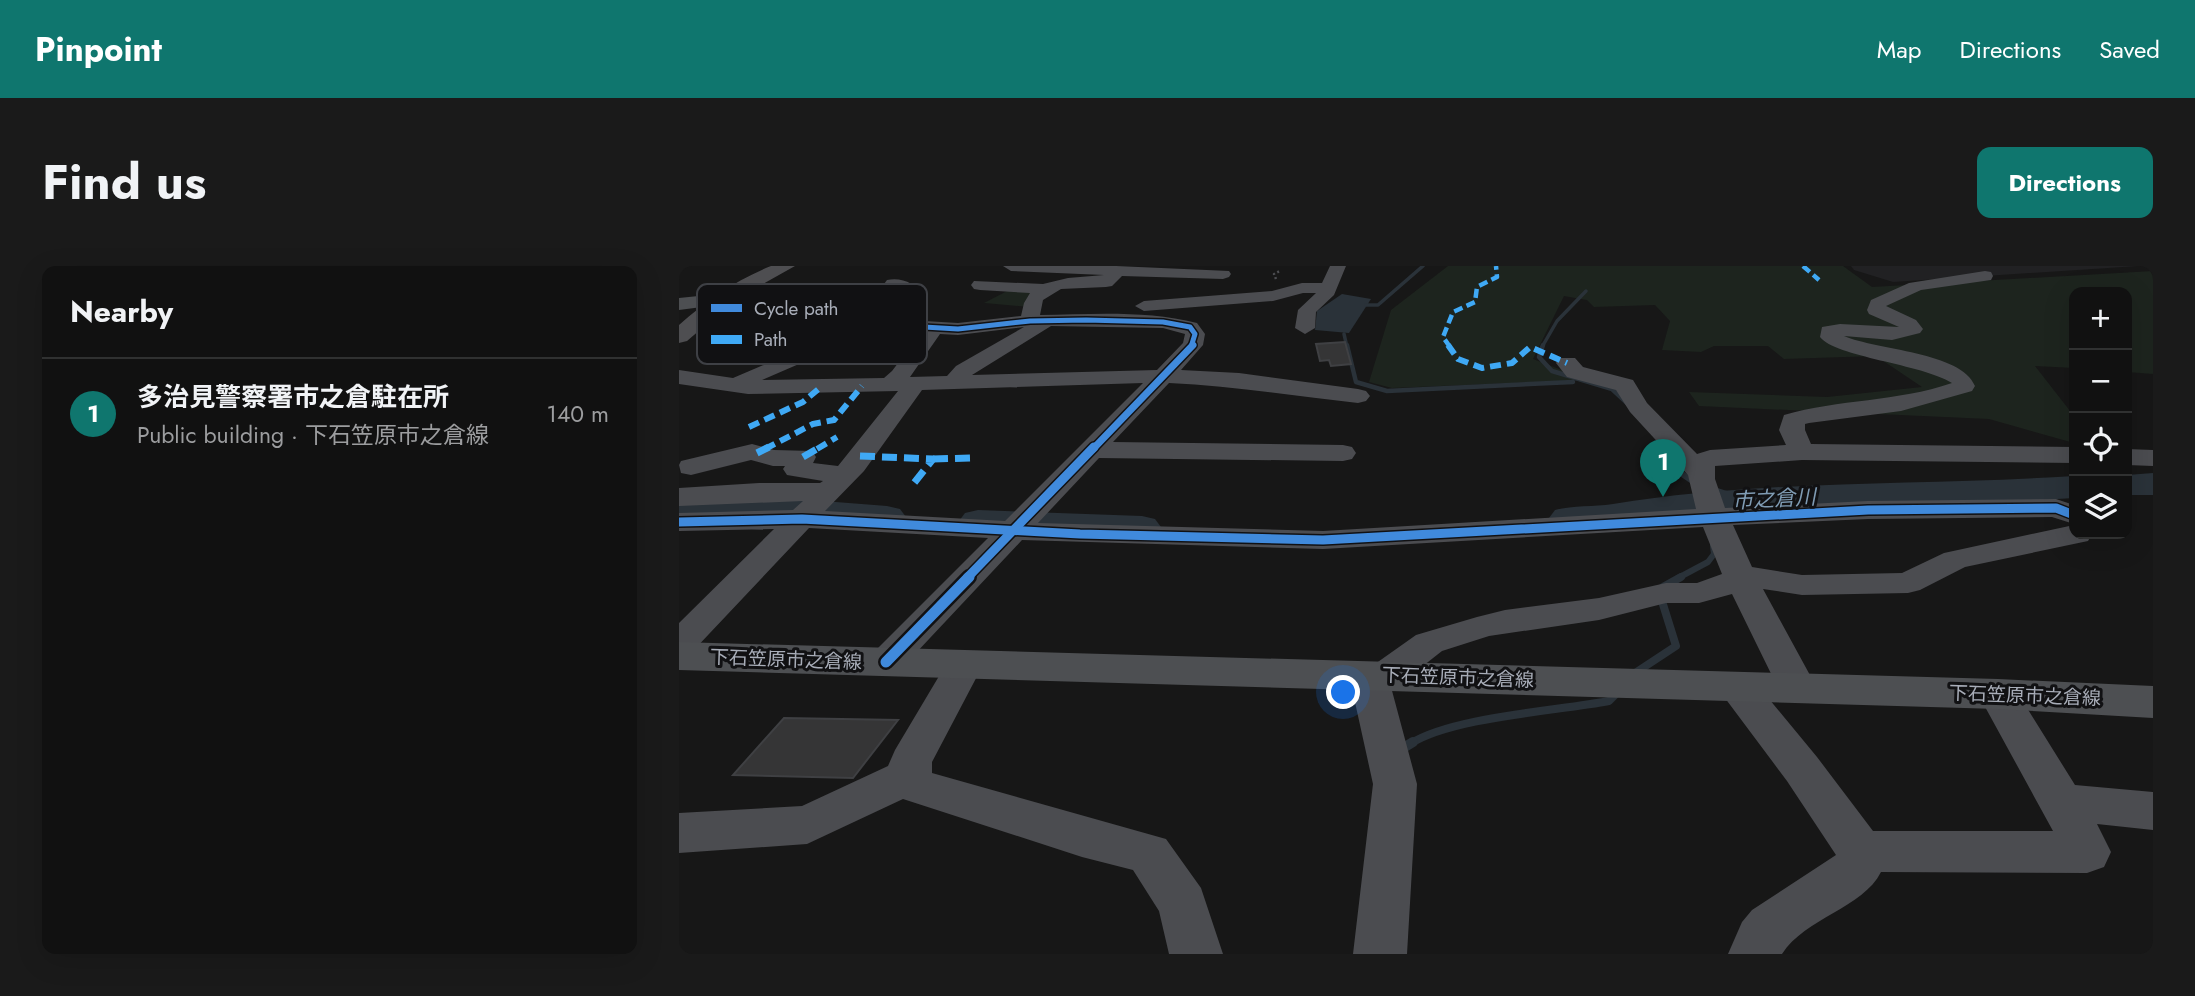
<!DOCTYPE html>
<meta charset="utf-8">
<style>
body{margin:0;font-family:Jost,"Noto Sans JP",sans-serif;background:#1a1a1a;color:#f1f3f6}
.controls{position:absolute;right:21px;top:21px;display:grid;overflow:hidden;border-radius:14px;box-shadow:0 7px 28px #0002}
.controls button{width:63px;height:63px;display:grid;place-items:center;padding:0;border:0;border-bottom:2px solid #303131;background:#111;color:#f1f3f6;font:35px sans-serif}
.you{position:absolute;left:665px;top:427px;width:24px;height:24px;margin:-18px;border:5px solid #fff;border-radius:50%;background:#1a73e8;box-shadow:0 0 0 10px #1a73e833}
.badge{display:grid;place-items:center;width:46px;height:46px;border-radius:50%;background:#0f766e;color:#fff;font-size:23px;font-weight:700}
.pin{position:absolute;translate:-50% -58px;filter:drop-shadow(0 2px 4px #0008)}
.pin::after{content:'';position:absolute;top:37px;width:24px;height:21px;background:inherit;clip-path:polygon(0 0,100% 0,50% 100%)}
.list{margin:0;padding:0;list-style:none}
h2{display:flex;justify-content:space-between;align-items:center;height:91px;margin:0;padding:0 28px;font-size:30px}
h2 small{font-size:23px;font-weight:400;color:#9c9d9f}
.list li{display:grid;grid-template-columns:46px 1fr auto;gap:21px;align-items:center;box-sizing:border-box;height:112px;padding:0 28px;border-top:2px solid #303131}
.list b{display:block;font-size:26px;white-space:nowrap}
.list p{margin:0;font-size:23px;white-space:nowrap;color:#9c9d9f}
.list em{font-size:23px;font-style:normal;color:#9c9d9f}
.icon{flex:none;width:38px;height:38px;fill:none;stroke:currentColor;stroke-width:2;stroke-linecap:round;stroke-linejoin:round}
.map{position:relative;flex:none;width:1474px;height:688px;overflow:hidden;border-radius:14px}
header{display:flex;align-items:center;gap:42px;box-sizing:border-box;height:98px;padding:0 35px;background:#0f766e;color:#fff}
header strong{font-size:33px}
nav{display:flex;gap:38px;margin-inline-start:auto;font-size:24px}
.intro{display:flex;align-items:center;justify-content:space-between;box-sizing:border-box;height:168px;padding:0 42px}
h1{margin:0;font-size:49px}
.button{padding:18px 32px;border-radius:14px;background:#0f766e;color:#fff;font-size:24px;font-weight:700}
main{display:flex;gap:42px;padding:0 42px}
aside{flex:1;background:#111;border-radius:14px;box-shadow:0 7px 28px #0002}
.map>svg:first-child{display:block}
</style>
<header>
<strong>Pinpoint</strong>
<nav><a>Map</a><a>Directions</a><a>Saved</a></nav>
</header>
<div class="intro"><h1>Find us</h1><a class="button">Directions</a></div>
<main>
<aside>
<h2>Nearby<small></small></h2>
<ul class="list">
<li><span class="badge">1</span><div><b>多治見警察署市之倉駐在所</b><p>Public building · 下石笠原市之倉線</p></div><em>140 m</em></li>
</ul>
</aside>
<div class="map">
<svg width="1474" height="688" viewBox="0 0 1474 688">
<rect width="100%" height="100%" fill="#171717"/>
<polygon fill="#212123" points="1172,0 1459,0 1214,16 1175,4"/>
<g fill="#1d241e">
<polygon points="769,0 1164,0 1193,21 1474,5 1474,108 1448,106 1448,26 1395,26 1395,102 1356,100 1395,150 1395,177 1310,153 1020,140 1010,126 1148,131 1243,121 1197,90 1105,93 1089,80 1035,80 1022,86 983,84 991,55 976,39 915,41 908,34 885,30 854,93 909,114 713,122 690,116 712,44"/>
<polygon points="332,23 362,24 350,41 305,37"/>
</g>
<polygon fill="#2a3239" points="663,28 692,33 670,67 636,64 638,45"/>
<g fill="none" stroke-linecap="round" stroke-linejoin="round">
<g stroke="#2a3239" stroke-width="3.5">
<polyline points="687,39 699,39 744,0"/>
<polyline points="665,68 668,81"/>
<polyline points="863,81 878,55 907,25"/>
</g>
<g stroke="#2a3239" stroke-width="4.5">
<polyline points="668,79 677,116 708,125 894,116"/>
<polyline points="864,79 860,91 873,105 933,123 948,137"/>
</g>
<g stroke="#2a3239" stroke-width="6">
<polyline points="987,183 1003,208 1018,218"/>
<polyline points="1032,223 1067,234"/>
<polyline points="1011,239 1013,243"/>
<polyline points="999,312 1029,296 1035,288 1034,280"/>
</g>
<g stroke="#2a3239" stroke-width="8">
<polyline points="984,321 1002,311"/>
<polyline points="953,409 997,380 982,332"/>
<path d="M731 478C773 451 878 445 930 435L939 426"/>
</g>
<polyline stroke="#2a3239" stroke-width="10" points="721,484 734,476"/>
<g fill="#2a3239" fill-rule="evenodd">
<polygon points="1474,207 1474,229 1448,229 1448,209"/>
<path d="M1395 210V232L1281 239 1238 236 1067 245 984 251 930 261 889 263 876 260 870 252 876 244C895 239 914 241 934 238 1086 213 1241 220 1395 210Z"/>
<polygon points="67,229 208,240 221,243 227,251 221,259 208,262 67,251 0,255 0,233"/>
<polygon points="299,244 463,250 476,253 482,261 476,269 463,272 299,266 286,263 280,255 286,247"/>
</g>
</g>
<g fill="#353536" stroke="#3f4043" stroke-width="2">
<polygon points="666,76 672,98 652,100 650,94 641,95 637,78"/>
<polygon points="105,452 219,454 174,512 54,509"/>
</g>
<g fill="none" stroke-linecap="round" stroke-linejoin="round">
<polyline stroke="#4d4e52" stroke-width="2.5" stroke-dasharray="2 2.5" stroke-linecap="butt" points="597,13 595,8 601,5"/>
<g fill="#4b4c50" fill-rule="evenodd">
<path d="M324 0H437L550 5 552 8 550 11 544 13 443 10 433 20 427 21 382 23 364 34 361 49C413 48 468 44 518 57L526 68 524 79 502 104 560 107 679 123 687 125 691 130 687 135 679 137C616 130 553 120 490 117L434 176 664 179 673 181 677 187 673 193 664 195 420 192 359 257 644 265 1017 243 1009 209 951 146 937 124 888 111 877 97 880 92H896L904 101 954 114 968 137 1018 188 1031 184 1107 179 1100 164 1105 149C1160 133 1218 136 1273 117 1243 98 1156 91 1141 71L1143 61 1161 58 1220 61 1190 48 1188 44 1192 34 1230 17 1306 5 1312 6 1314 10 1312 14 1242 24 1207 40 1237 54 1244 63 1241 67 1213 74 1165 70C1197 84 1283 86 1296 120L1293 125 1222 145 1130 157 1126 158V164L1132 178 1395 181V197L1123 194 1036 200V213L1045 239 1046 242 1189 235 1377 233 1395 239V258L1373 251 1189 253 1054 259 1073 301 1123 309 1223 307 1265 287 1395 259V268H1413L1409 275 1286 301 1241 324 1229 327 1123 329 1084 323 1138 422 1132 432 1118 436 1104 432 1053 328 1020 337H987L920 354 810 370 763 385 721 418 712 421 738 518 728 688H674L694 518 670 409 675 400 689 396 696 398 737 369 798 351 826 344 920 332 987 317H1018L1043 308 1024 261 644 283 343 274 220 405 207 409 194 405 188 396 194 387 309 272 130 262 13 386 0 390V357L95 263 0 265V247L114 244 124 235 0 240V222L80 217H141L144 215 108 209 104 203 106 200H94L72 194 12 209 2 207 0 199 2 195 73 178 95 184 133 185 137 191 134 197 159 200 219 125 69 128 0 118V104L54 112 129 80 140 70 159 62 109 59 33 45 27 44 24 40 27 36 33 35 109 47 183 52 227 31 218 24 208 22 205 18 208 14C224 11 236 18 246 30L242 37 212 53 279 57 342 50 345 37 351 27 301 24 295 23 292 19 295 15 364 18 389 12 425 9 332 5ZM372 60 484 62 506 68 504 77 478 104 293 109ZM345 61 277 100 268 110 231 111 261 68 279 69ZM188 63 242 67 213 105 205 112 83 114 143 88 154 78ZM464 117 326 255 146 245 185 205 243 124Z"/>
<polygon points="651,0 667,0 655,29 637,46 636,62 626,68 616,62 619,44 637,27 624,27 594,35 465,45 456,40 465,35 593,25 623,17 643,17"/>
<polygon points="1448,183 1474,184 1474,200 1448,199"/>
<polygon points="285,386 298,390 304,399 253,496 253,507 487,573 522,622 544,688 490,688 480,645 454,604 403,591 224,533 128,578 0,587 0,547 123,540 209,500 216,484 272,390"/>
<path d="M1057 406 1071 410 1138 491 1194 565H1374L1299 428 1305 418 1319 414 1333 418 1396 519 1474 526V564L1418 558 1432 586 1425 601 1408 607 1202 606C1184 642 1126 652 1103 688H1049L1063 656 1073 644 1157 589 1108 515 1037 420 1043 410Z"/>
</g>
<g fill="#4d4f52" fill-rule="evenodd">
<polygon points="39,28 46,30 49,34 46,38 0,44 0,32"/>
<polygon points="0,376 1319,413 1474,420 1474,452 1319,443 0,404"/>
</g>
<path fill="#4e4e51" fill-rule="evenodd" d="M92 0H116L57 33 8 75 0 77V59C28 34 57 14 92 0Z"/>
<g stroke="#3fa9f5" stroke-width="4.5" stroke-dasharray="9 4.5" stroke-linecap="butt">
<polyline points="1124,0 1140,14"/>
<polyline points="67,44 102,29"/>
<polyline points="771,81 764,71 774,46 796,36 798,21 818,11 817,0"/>
</g>
<g stroke="#3fa9f5" stroke-width="6" stroke-dasharray="11 6" stroke-linecap="butt">
<polyline points="769,79 779,93 803,102 833,97 851,81 888,97"/>
<polyline points="70,161 124,136 142,121"/>
<polyline points="86,183 134,158 155,154 183,120"/>
<polyline points="138,183 158,171"/>
</g>
<g stroke="#3fa9f5" stroke-width="7" stroke-dasharray="15 7" stroke-linecap="butt">
<polyline points="78,187 90,181"/>
<polyline points="181,190 254,193 235,217"/>
<polyline points="124,191 141,181"/>
<polyline points="254,193 291,192"/>
</g>
<g stroke="#111113" stroke-width="8">
<polyline id="cycleway-far3" points="33,40 109,53 279,63 351,55 407,54 484,56 511,61 516,68 512,81"/>
</g>
<g stroke="#111113" stroke-width="10">
<polyline id="cycleway-far2" points="414,183 514,79"/>
</g>
<g stroke="#111113" stroke-width="12">
<g id="cycleway-far1">
<polyline points="0,256 123,253 401,268 644,274 1189,244 1377,242 1395,249"/>
<polyline points="288,312 415,181"/>
</g>
</g>
<g stroke="#111113" stroke-width="16">
<polyline id="cycleway" points="207,396 290,311"/>
</g>
<use href="#cycleway-far3" stroke="#408adc" stroke-width="5"/>
<use href="#cycleway-far2" stroke="#408adc" stroke-width="7"/>
<use href="#cycleway-far1" stroke="#408adc" stroke-width="9"/>
<use href="#cycleway" stroke="#408adc" stroke-width="11"/>
</g>
<g text-anchor="middle" stroke-width="6" stroke-linejoin="round" paint-order="stroke">
<g font-size="19" fill="#a8adb8" stroke="#111113">
<text transform="translate(107 393) rotate(2)" y="7">下石笠原市之倉線</text>
<text transform="translate(779 411) rotate(2)" y="7">下石笠原市之倉線</text>
<text transform="translate(1346 429) rotate(2)" y="7">下石笠原市之倉線</text>
</g>
<g font-size="21" font-style="italic" fill="#7f9bb3" stroke="#111113">
<text transform="translate(1095 233) rotate(-3)" y="7">市之倉川</text>
</g>
</g>
<rect x="18" y="18" width="230" height="80" rx="10" fill="#111113" stroke="#3e4045" stroke-width="2"/>
<rect x="32" y="38" width="31" height="8" fill="#408adc"/>
<rect x="32" y="69" width="31" height="9" fill="#3fa9f5"/>
<g font-size="19" fill="#a8adb8">
<text x="75" y="49">Cycle path</text>
<text x="75" y="80">Path</text>
</g>
</svg>
<div class="controls">
<button>+</button>
<button>−</button>
<button><svg class="icon" aria-label="locate" viewBox="0 0 24 24"><circle cx="12" cy="12" r="6"/><path d="M12 2v4M12 18v4M2 12h4M18 12h4"/></svg></button>
<button><svg class="icon" aria-label="layers" viewBox="0 0 24 24"><path d="M12 4l9 5-9 5-9-5zM3 14l9 5 9-5"/></svg></button>
</div>
<div class="you"></div>
<div class="pin badge" style="left:984px;top:231px">1</div>
</div>
</main>
